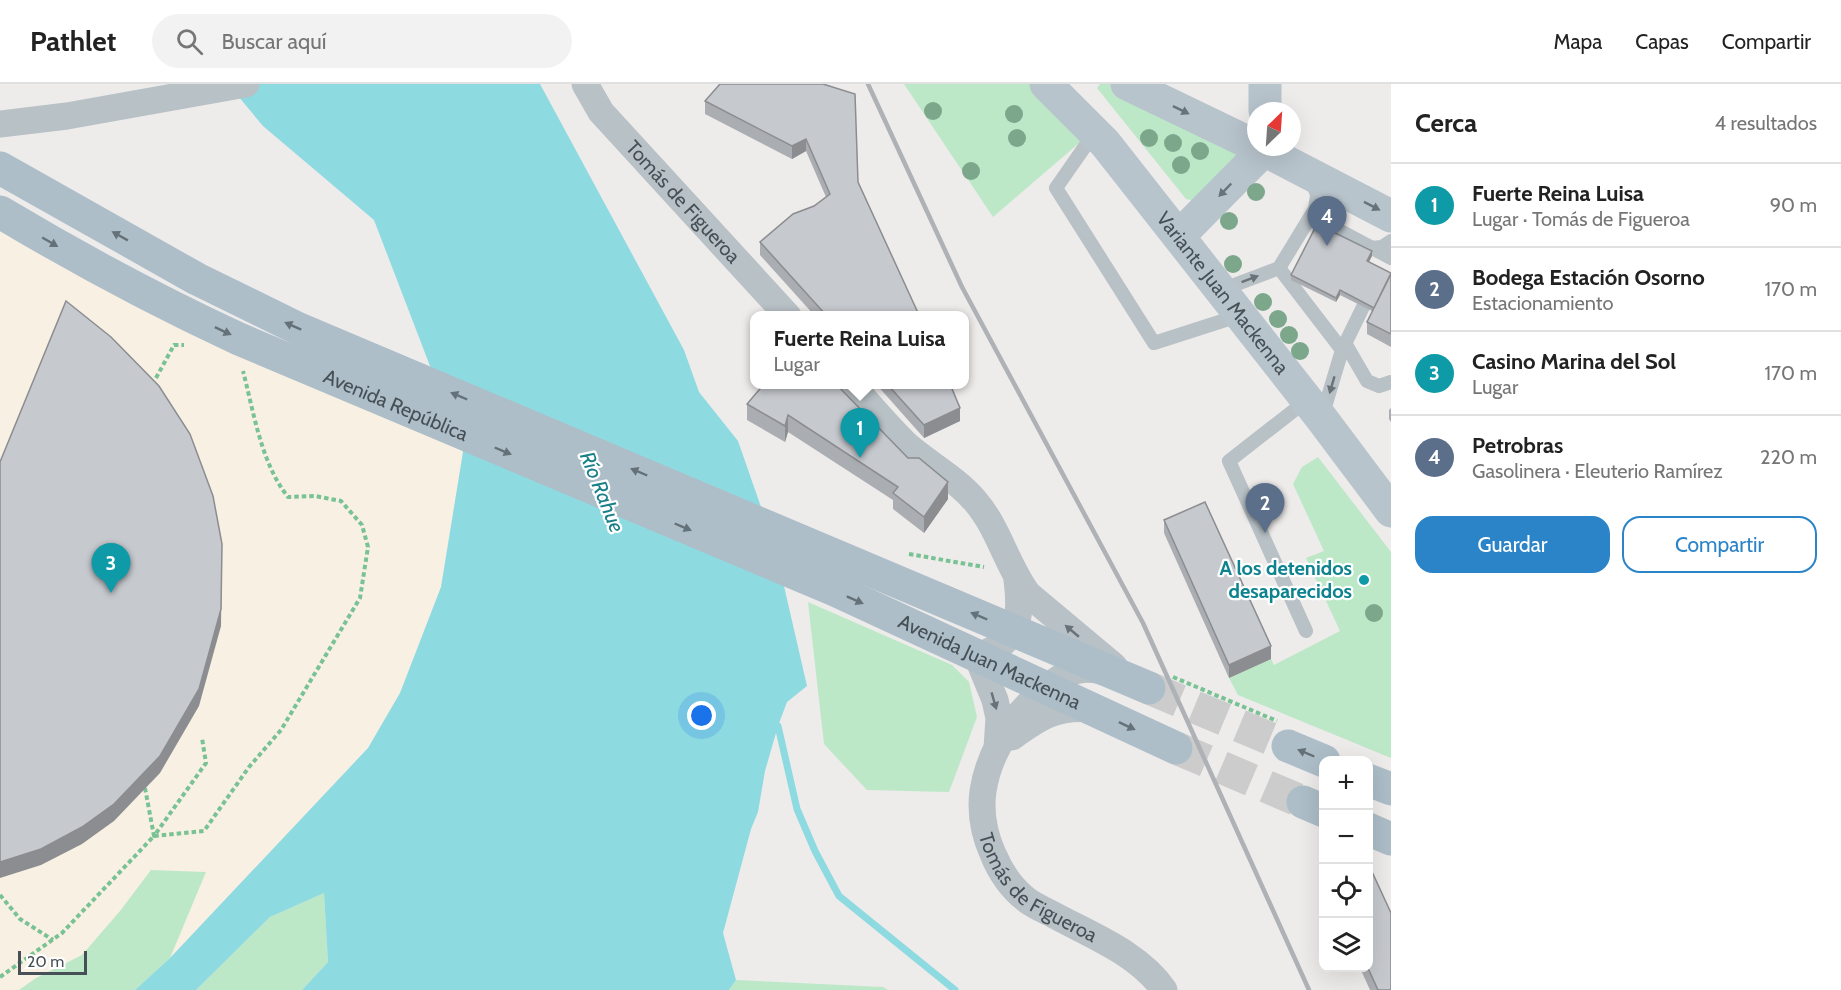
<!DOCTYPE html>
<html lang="es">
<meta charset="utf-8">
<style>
body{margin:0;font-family:Cabin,sans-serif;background:#f2f2f2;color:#222}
.controls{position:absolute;right:18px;bottom:18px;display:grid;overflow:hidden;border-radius:12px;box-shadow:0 6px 24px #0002}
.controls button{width:54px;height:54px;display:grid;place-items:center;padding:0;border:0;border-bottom:2px solid #e0e0e0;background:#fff;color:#222;font:30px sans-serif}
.compass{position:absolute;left:1247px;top:18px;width:54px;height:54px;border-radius:50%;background:#fff;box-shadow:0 6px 24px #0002;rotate:25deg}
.scale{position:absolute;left:18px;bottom:15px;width:69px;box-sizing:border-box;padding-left:6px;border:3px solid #465056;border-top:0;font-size:16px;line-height:21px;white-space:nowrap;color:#465056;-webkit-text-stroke:4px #fff;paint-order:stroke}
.you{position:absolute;left:702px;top:632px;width:21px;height:21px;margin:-15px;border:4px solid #fff;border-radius:50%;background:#1a73e8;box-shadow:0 0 0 9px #1a73e833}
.badge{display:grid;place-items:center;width:39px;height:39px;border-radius:50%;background:#2b84c8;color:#fff;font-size:20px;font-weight:700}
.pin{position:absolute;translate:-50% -50px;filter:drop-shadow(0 2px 3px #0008)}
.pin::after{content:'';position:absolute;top:32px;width:21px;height:18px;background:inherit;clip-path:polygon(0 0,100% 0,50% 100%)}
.popup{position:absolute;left:750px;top:227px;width:219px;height:78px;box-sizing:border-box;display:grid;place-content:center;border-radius:12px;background:#fff;filter:drop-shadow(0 2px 4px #0005);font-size:20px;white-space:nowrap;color:#767676}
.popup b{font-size:22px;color:#222}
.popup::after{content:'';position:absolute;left:50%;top:100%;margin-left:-12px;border:12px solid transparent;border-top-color:#fff}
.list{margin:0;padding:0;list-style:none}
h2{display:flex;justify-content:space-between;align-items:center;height:78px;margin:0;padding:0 24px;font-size:26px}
h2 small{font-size:20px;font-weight:400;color:#767676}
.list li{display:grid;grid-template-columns:39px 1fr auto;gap:18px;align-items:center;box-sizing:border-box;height:84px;padding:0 24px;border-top:2px solid #e0e0e0}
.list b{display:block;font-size:22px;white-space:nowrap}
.list p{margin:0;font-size:20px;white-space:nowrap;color:#767676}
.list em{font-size:20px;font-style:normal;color:#767676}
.actions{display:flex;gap:12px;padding:18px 24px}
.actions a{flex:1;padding:14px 0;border:2px solid #2b84c8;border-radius:18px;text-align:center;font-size:21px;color:#2b84c8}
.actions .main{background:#2b84c8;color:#fff}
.icon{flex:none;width:33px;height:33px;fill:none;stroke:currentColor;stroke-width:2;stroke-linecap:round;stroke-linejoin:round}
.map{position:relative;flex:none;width:1391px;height:906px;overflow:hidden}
header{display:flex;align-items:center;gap:36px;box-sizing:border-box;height:84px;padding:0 30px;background:#fff;border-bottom:2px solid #e0e0e0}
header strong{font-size:28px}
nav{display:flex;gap:33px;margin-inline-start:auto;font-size:21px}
.search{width:420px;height:54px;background:#f2f2f2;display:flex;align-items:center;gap:15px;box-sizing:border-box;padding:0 21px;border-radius:33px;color:#767676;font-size:22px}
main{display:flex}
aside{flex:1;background:#fff}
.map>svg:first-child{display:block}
</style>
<header>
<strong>Pathlet</strong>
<div class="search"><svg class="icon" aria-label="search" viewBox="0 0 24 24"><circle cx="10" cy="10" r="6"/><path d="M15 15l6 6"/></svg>Buscar aquí</div>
<nav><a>Mapa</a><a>Capas</a><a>Compartir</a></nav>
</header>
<main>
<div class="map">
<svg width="1391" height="906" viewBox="0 0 1391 906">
<rect width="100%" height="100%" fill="#eeebeb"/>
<polygon fill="#f9f0e4" points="0,147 116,207 463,368 441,503 400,609 368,664 170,874 135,906 0,906"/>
<g fill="#bce8c8">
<polygon points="904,0 1035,0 1086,53 993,133"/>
<polygon points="1100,0 1117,0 1247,67 1206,120 1186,115 1097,4"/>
<polygon points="1318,373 1391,468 1391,674 1238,611 1229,594 1271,575 1274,581 1340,547 1306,474 1324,467 1293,400 1302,383"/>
<polygon points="808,518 952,581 969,598 977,633 949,708 867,706 824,660"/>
<polygon points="151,786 206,788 170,874 135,906 19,906 36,894 82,871 120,827"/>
<polygon points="324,809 328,878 302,906 196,906 270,833"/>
<polygon points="736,896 883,903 888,906 729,906"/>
</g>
<polygon fill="#8edae1" points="228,0 540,0 684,266 699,308 738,357 775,463 807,602 787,618 778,642 765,687 758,728 751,745 723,849 736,896 729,906 302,906 328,878 324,809 270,833 196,906 135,906 170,874 368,664 400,609 441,503 463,368 374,136 263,42"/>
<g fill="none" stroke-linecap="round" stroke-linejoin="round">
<polyline stroke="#8edae1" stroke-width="7" points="778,642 797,725 815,767 839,812 955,906"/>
<g stroke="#cccccd" stroke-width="33" stroke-dasharray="33 16" stroke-linecap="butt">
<polyline points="1149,604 1288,662"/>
<polyline points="1176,664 1303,718"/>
</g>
<g stroke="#78c294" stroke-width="4" stroke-dasharray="4.5 3" stroke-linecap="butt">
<polyline points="156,294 174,261 184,261"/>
<polyline points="909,470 984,483"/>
<polyline points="1173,593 1277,637"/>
<polyline points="145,704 154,752 206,679 202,654"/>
<polyline points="0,811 20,835 53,856"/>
<path d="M0 893 62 849 154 752 204 747 249 683 281 646 360 514 368 463 362 441 341 417 315 412 288 413C261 379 254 329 243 287"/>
</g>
<g stroke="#b8c1c6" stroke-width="14">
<polyline points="1095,48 1056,104 1154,259 1241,231"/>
<polyline points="1312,132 1391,174"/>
<polyline points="1371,164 1382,163 1391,157"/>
<polyline points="1279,184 1342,266"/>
<polyline points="1221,206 1279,184 1315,125 1317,111 1312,97"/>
<polyline points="1345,259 1367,297 1379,302 1391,298"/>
<polyline points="1322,333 1342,266 1363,223"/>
<polyline points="1306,547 1229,377 1306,317"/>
</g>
<g stroke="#b8c1c6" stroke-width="27">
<path id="s1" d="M585 0 601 28 788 232"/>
<polyline points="0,40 67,32 246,0"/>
<path d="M851 300C870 321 888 343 908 362 930 381 957 395 976 418 999 445 1007 482 1028 510L1114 582"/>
<path id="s2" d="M1104 588C1075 578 1053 597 1033 616 1007 640 988 674 983 707 980 729 984 750 993 770 1000 787 1012 805 1028 817 1035 822 1044 826 1052 830 1090 851 1139 869 1164 906"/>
<path d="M1012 653C1040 633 1056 622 1091 625"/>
<path d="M997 664 999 634 995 616 977 572C1019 558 1022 537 1017 496"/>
</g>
<g stroke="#b8c4cc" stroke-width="33">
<path id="s3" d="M1046 0 1105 59 1322 335 1391 427"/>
<polyline points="1127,0 1256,62"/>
<polyline points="1265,27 1265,0"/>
<polyline points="1258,63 1391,132"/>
<polyline points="1179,152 1264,66 1264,63"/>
</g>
<g stroke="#adbec8" stroke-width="33">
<polyline points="0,84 197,195 299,245 1149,604"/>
<path id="s4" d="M0 128C77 174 157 217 239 255L835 506 1176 664"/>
<polyline points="1288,662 1324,677"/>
<polyline points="1368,696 1391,705"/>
<polyline points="1303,718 1324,727"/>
<polyline points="1368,745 1391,755"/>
</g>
<polyline stroke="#aeb1b5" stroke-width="4.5" points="868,0 962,203 1143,539 1309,906"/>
</g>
<g fill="#7ca78b">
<circle cx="933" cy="27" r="9"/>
<circle cx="1014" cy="30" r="9"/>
<circle cx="1017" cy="54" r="9"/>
<circle cx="1149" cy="54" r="9"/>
<circle cx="1173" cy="59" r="9"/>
<circle cx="1200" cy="67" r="9"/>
<circle cx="1181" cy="81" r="9"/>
<circle cx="971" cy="87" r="9"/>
<circle cx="1256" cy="108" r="9"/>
<circle cx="1229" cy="137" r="9"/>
<circle cx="1233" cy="180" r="9"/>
<circle cx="1263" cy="218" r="9"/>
<circle cx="1278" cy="235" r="9"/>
<circle cx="1289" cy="251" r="9"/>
<circle cx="1300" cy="267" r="9"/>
<circle cx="1374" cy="529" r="9"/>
</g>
<g fill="#aaadb1">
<polygon points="823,0 858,98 919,231 814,231 760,171 760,158 814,122 826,113 806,67 792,75 705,30 705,17"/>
<polygon points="1372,172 1369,178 1391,189 1391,263 1367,250 1367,238 1372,227 1340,211 1336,218 1291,196 1291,191"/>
<polygon points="764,300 948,415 924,449 893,425 893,416 788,348 785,358 747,336 747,320"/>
<polygon points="876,300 950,300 960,337 924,354"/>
<polygon points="1391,324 1391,338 1389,335 1389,326"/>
<polygon points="1164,436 1271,575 1229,594 1164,449"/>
<polygon points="1323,777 1323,802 1320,795 1320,779"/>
<polygon points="1360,884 1368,884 1391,906 1370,906"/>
</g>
<g fill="#8b8d90">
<polygon points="806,55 806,67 792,75 792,62"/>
<polygon points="1372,167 1372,172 1367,181 1367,177"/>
<polygon points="1340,206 1340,211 1336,218 1336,214"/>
<polygon points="960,324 960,337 924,354 924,341"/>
<polygon points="788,331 788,348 785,358 785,342"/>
<polygon points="948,398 948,415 924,449 924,433"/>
<polygon points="222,460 221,542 199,622 160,689 114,737 82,760 41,781 0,794 0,778"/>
<polygon points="1271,562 1271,575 1229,594 1229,581"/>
</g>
<g fill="#c6c9ce" stroke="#8b8d90" stroke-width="1.5">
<polygon points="720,0 823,0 855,10 858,98 919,231 826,231 760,158 793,130 814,122 830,110 806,55 792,62 705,17"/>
<polygon points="1317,140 1372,167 1367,177 1391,189 1374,224 1340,206 1336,214 1291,191"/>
<polygon points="1391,190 1391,250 1367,238"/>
<polygon points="66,217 111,253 159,302 190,350 213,412 222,460 221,525 199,605 160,672 114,720 82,743 41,765 0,778 0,378"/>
<polygon points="764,300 836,300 908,374 919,374 948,398 924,433 893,409 898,403 788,331 785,342 747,320"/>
<polygon points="887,300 950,300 960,324 924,341"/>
<polygon points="1205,418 1271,562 1229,581 1164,436"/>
<polygon points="1323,777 1323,785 1320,779"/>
<polygon points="1368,779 1391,829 1391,906 1378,906 1368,884"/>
</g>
<defs><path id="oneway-solid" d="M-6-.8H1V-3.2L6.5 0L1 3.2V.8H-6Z" transform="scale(1.5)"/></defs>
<g fill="#687379">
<use href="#oneway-solid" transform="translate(1181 26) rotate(26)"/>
<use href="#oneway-solid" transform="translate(1225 106) rotate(134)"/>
<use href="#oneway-solid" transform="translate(1372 122) rotate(27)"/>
</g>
<g fill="#657178">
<use href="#oneway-solid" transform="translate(120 152) rotate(-151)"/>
<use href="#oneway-solid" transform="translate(50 158) rotate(30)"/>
<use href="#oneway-solid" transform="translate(293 242) rotate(-156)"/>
<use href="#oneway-solid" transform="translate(223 247) rotate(25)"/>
<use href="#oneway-solid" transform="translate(459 312) rotate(-157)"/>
<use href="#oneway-solid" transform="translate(503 367) rotate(23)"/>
<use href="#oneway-solid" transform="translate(639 388) rotate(-157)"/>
<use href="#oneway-solid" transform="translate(683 443) rotate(23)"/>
<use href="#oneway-solid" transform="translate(855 516) rotate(24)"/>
<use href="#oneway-solid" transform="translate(979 532) rotate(-157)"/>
<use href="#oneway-solid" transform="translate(1127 642) rotate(25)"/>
<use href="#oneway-solid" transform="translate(1306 669) rotate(-157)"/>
</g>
<g fill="#687278">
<use href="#oneway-solid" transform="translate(1250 195) rotate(-21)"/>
<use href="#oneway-solid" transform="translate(1332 301) rotate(106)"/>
<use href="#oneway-solid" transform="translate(1072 547) rotate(-140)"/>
<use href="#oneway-solid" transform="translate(994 617) rotate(74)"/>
</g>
<circle fill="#0f9aa8" stroke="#fff" stroke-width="2" cx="1364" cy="496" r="6"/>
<g text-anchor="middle" stroke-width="4.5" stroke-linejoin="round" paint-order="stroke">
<g font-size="20" fill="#465056" stroke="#fff">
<text dy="7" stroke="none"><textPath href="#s1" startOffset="154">Tomás de Figueroa</textPath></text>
<text dy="7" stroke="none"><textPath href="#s3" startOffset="274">Variante Juan Mackenna</textPath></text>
<text dy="7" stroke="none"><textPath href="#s4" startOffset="441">Avenida República</textPath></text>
<text dy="7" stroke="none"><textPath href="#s4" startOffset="1088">Avenida Juan Mackenna</textPath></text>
<text dy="7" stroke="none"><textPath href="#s2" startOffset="308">Tomás de Figueroa</textPath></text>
</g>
<g font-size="20" font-weight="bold" fill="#0d838f" stroke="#fff" text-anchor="end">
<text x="1352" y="491">A los detenidos<tspan x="1352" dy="23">desaparecidos</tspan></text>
</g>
<g font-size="21" font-style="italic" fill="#197f88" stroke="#fff">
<text transform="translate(602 408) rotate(68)" y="7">Río Rahue</text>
</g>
</g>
</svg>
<div class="controls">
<button>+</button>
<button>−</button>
<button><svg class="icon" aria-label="locate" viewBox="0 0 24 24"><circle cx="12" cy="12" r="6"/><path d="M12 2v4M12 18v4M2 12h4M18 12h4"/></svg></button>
<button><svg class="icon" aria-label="layers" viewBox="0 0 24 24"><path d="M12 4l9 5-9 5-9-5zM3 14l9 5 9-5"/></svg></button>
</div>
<svg class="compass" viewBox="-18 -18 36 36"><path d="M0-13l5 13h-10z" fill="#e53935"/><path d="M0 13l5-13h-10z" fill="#767676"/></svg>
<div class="scale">20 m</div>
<div class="you"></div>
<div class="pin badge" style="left:860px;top:374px;background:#0f9aa8">1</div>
<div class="popup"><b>Fuerte Reina Luisa</b>Lugar</div>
<div class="pin badge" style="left:1265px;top:449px;background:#5c6f8a">2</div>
<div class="pin badge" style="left:111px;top:509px;background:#0f9aa8">3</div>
<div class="pin badge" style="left:1327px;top:162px;background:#5c6f8a">4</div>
</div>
<aside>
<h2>Cerca<small>4 resultados</small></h2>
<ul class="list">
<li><span class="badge" style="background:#0f9aa8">1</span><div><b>Fuerte Reina Luisa</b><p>Lugar · Tomás de Figueroa</p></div><em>90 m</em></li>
<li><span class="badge" style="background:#5c6f8a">2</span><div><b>Bodega Estación Osorno</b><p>Estacionamiento</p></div><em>170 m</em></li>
<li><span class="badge" style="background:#0f9aa8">3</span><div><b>Casino Marina del Sol</b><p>Lugar</p></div><em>170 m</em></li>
<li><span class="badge" style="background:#5c6f8a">4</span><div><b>Petrobras</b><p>Gasolinera · Eleuterio Ramírez</p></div><em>220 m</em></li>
</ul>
<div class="actions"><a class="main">Guardar</a><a>Compartir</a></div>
</aside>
</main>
